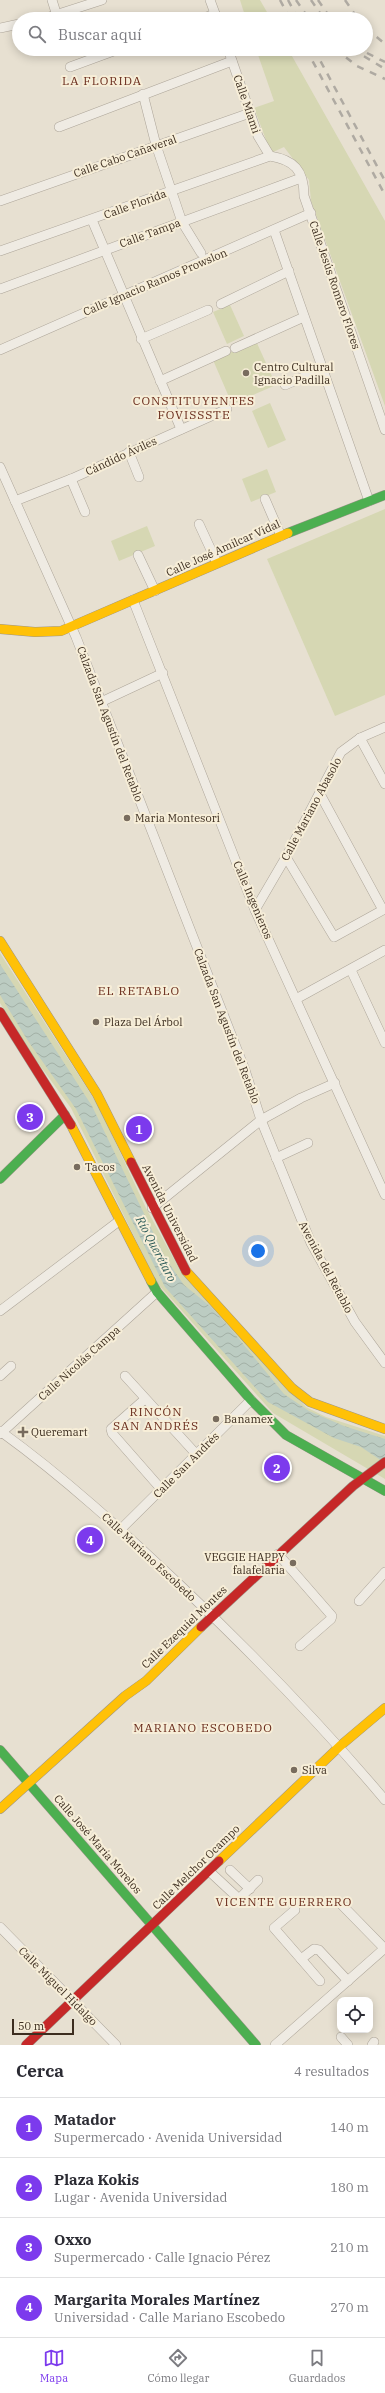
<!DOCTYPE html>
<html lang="es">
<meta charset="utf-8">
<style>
body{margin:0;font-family:"IBM Plex Serif",serif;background:#f7f7f7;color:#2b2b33}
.controls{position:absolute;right:12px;bottom:12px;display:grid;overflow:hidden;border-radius:8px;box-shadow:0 2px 10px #0003}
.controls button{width:36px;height:36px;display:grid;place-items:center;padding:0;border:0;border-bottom:1px solid #e1e1e2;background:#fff;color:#2b2b33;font:20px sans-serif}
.scale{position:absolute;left:12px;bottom:10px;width:62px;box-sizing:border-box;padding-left:4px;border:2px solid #3d2e20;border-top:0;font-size:11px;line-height:14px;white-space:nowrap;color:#3d2e20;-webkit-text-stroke:3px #f7eed8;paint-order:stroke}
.you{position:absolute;left:258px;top:1251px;width:14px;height:14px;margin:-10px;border:3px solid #fff;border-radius:50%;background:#1a73e8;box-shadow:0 0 0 6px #1a73e833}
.badge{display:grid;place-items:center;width:26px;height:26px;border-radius:50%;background:#7c3aed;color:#fff;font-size:13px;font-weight:700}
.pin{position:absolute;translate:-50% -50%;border:2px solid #fff;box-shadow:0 1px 4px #0006}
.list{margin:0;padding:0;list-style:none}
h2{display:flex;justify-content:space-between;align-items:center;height:52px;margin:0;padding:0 16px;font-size:17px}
h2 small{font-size:13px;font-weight:400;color:#7c7c81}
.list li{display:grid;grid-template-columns:26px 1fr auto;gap:12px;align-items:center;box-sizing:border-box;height:60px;padding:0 16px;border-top:1px solid #e1e1e2}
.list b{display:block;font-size:15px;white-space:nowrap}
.list p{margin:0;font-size:13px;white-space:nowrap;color:#7c7c81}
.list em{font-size:13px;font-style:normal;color:#7c7c81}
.icon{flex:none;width:22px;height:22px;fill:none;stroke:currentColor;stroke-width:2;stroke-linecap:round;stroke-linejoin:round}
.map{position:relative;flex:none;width:385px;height:2045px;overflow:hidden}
.search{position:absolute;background:#fff;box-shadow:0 2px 10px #0003;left:12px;right:12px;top:12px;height:44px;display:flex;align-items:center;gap:10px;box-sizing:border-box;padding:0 14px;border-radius:22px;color:#7c7c81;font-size:15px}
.sheet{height:292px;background:#fff}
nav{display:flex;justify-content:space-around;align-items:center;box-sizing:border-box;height:56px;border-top:1px solid #e1e1e2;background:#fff;font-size:11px;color:#7c7c81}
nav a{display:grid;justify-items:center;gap:2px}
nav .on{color:#7c3aed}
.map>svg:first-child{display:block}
</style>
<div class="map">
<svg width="385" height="2045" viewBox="0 0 385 2045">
<defs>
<pattern id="water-waves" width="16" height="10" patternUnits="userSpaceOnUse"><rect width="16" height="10" fill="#bcccc2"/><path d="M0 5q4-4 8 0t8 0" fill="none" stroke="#a2b0a6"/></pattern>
</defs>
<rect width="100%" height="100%" fill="#e7e0d1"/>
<g fill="#d6d7b3">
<polygon points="240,0 260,0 271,19 246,19"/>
<polygon points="256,49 288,49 385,221 385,406 311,201 309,180 284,147 271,153 254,108 274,101"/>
<polygon points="230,305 244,336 227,344 213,312"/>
<polygon points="256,341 276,385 232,404 213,360"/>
<polygon points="270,403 286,440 268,448 252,411"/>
<polygon points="267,469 276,492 251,502 242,479"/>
<polygon points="385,509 385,695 335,716 267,559"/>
<polygon points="147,526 155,546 119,561 111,541"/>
<polygon points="0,953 99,1107 146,1208 181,1272 306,1407 326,1417 385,1436 385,1479 273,1413 157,1283 71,1108 30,1052 0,1003"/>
</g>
<polygon fill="url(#water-waves)" points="0,964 92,1106 166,1259 184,1285 210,1306 230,1328 284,1394 309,1411 344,1426 385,1439 385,1463 361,1447 334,1438 268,1402 165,1287 76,1109 28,1041 0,995"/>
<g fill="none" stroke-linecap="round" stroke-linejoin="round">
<g stroke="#ada599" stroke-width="10">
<g id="street">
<polyline points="52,0 57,16"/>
<polyline points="210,0 217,19"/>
<polyline points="43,19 102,0"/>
<polyline points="201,19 215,14"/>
<polyline points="0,28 19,24"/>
<polyline points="228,49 258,136 270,156"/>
<polyline points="70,67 119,49"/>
<polyline points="143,94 156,145 182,222 201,253"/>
<polyline points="59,127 232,61"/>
<polyline points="0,201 250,113"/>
<polyline points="92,220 181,429"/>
<polyline points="274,230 369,501"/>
<path d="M0 251 270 156C294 160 304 170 304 196L385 430"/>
<polyline points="0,289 301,178"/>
<polyline points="221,304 289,271"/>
<polyline points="141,339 208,310"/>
<polyline points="235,348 304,317"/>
<polyline points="0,350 311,213"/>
<polyline points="160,381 226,351"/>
<polyline points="285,385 322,369"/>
<polyline points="129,452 139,477"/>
<polyline points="0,467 76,637 245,1070 261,1120 311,1243 355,1322 385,1363"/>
<polyline points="71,479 85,512"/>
<polyline points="265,499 281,536"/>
<polyline points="15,501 71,479 227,409"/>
<polyline points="199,524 217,563"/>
<polyline points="138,555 155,591"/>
<polyline points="133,600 255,910 385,1195"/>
<polyline points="101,702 163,673"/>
<polyline points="360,738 385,784"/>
<polyline points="286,857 334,937 383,910 320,794"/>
<polyline points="255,910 286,857 341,752 360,738 385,727"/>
<polyline points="351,970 385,1043"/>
<polyline points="296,999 385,950"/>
<polyline points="276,1158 308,1143"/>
<polyline points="152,1208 261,1120 301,1098 335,1083"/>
<polyline points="0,1311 119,1221"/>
<polyline points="0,1376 11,1366"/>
<polyline points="125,1376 197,1455"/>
<polyline points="145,1399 111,1429 112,1433 162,1490"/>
<path d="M0 1431C64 1477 124 1532 181 1586 253 1654 321 1724 385 1800"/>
<polyline points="0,1434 157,1292"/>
<polyline points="121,1529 251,1400"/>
<polyline points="278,1554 332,1616 331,1619 300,1646"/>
<polyline points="359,1601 385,1572"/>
<polyline points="230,1870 250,1889"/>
<polyline points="209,1871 237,1897 241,1897 258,1880"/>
<polyline points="339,1902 385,1949"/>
<polyline points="295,1910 274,1928 301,1959"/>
<polyline points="0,1927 116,2045"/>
<polyline points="320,1981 301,1959 314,1949 319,1950 348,1981"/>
<polyline points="341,2037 348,2045"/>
<polyline points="275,2045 385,1948"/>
<polyline points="372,2045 374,2042"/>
</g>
</g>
<g stroke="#9c958a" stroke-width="10">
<g id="fast">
<polyline points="288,533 385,495"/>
<polyline points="0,1179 65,1115"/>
<polyline points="151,1281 157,1292 251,1400 286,1435 385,1491"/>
<polyline points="0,1750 256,2045"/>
</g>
</g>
<g stroke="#9c958a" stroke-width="10">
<g id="slow">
<polyline points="0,629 35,632 61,631 288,533"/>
<polyline points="0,941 97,1094 131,1162"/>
<polyline points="71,1125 151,1281"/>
<polyline points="186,1271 292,1388 310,1402 385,1429"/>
<polyline points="0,1809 125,1696 146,1681 201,1627"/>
<polyline points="219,1861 340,1746 385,1708"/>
</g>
</g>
<g stroke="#9c958a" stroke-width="10">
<g id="jam">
<polyline points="0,1012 71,1125"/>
<polyline points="131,1162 186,1271"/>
<polyline points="201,1627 353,1486 385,1462"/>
<polyline points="26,2045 219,1861"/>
</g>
</g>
<use href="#street" stroke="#efebe3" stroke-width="9"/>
<use href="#fast" stroke="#4caf50" stroke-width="9"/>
<use href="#slow" stroke="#ffc107" stroke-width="9"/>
<use href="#jam" stroke="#c62828" stroke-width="9"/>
<g stroke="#afaaa2" stroke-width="2.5" stroke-dasharray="7 7" stroke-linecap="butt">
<polyline points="280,0 290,19"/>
<polyline points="288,0 298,19"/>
<polyline points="296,0 309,19"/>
<polyline points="311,0 324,19"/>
<polyline points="318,0 331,19"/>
<polyline points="345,0 358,19"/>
<polyline points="366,28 385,44"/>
<polyline points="306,49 385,195"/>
<polyline points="314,49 385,181"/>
<polyline points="335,49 357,66 385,79"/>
<polyline points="352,49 385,69"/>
<polyline points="367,53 385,62"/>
</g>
</g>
<g fill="#786c5e" stroke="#f7eed8" stroke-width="1.5">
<circle cx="246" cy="373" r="4"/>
<circle cx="127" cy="818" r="4"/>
<circle cx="96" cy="1022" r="4"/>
<circle cx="77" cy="1167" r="4"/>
<circle cx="216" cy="1419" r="4"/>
<path d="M21 1426h4v4h4v4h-4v4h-4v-4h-4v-4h4z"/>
<circle cx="293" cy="1563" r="4"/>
<circle cx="294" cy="1770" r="4"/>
</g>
<g text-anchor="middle" stroke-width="4" stroke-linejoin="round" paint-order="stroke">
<g font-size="11" fill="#3d2e20" stroke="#f7eed8">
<text transform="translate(247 104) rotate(71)" y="4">Calle Miami</text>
<text transform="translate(125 156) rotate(-19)" y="4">Calle Cabo Cañaveral</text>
<text transform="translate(135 204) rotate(-20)" y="4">Calle Florida</text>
<text transform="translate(150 233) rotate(-20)" y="4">Calle Tampa</text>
<text transform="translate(155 282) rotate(-23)" y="4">Calle Ignacio Ramos Prowslon</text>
<text transform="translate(335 285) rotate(71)" y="4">Calle Jesús Romero Flores</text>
<text transform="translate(121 456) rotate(-25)" y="4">Cándido Áviles</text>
<text transform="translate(223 548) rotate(-24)" y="4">Calle José Amilcar Vidal</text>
<text transform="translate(110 724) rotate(69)" y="4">Calzada San Agustín del Retablo</text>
<text transform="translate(311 809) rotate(-62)" y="4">Calle Mariano Abasolo</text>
<text transform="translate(253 900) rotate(67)" y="4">Calle Ingenieros</text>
<text transform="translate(227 1026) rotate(69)" y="4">Calzada San Agustín del Retablo</text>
<text transform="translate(170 1213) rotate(63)" y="4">Avenida Universidad</text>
<text transform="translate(326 1267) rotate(62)" y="4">Avenida del Retablo</text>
<text transform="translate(79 1363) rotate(-42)" y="4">Calle Nicolás Campa</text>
<text transform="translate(186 1465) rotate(-45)" y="4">Calle San Andrés</text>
<text transform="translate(149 1557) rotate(43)" y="4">Calle Mariano Escobedo</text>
<text transform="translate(184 1627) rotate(-44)" y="4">Calle Ezequiel Montes</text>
<text transform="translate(98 1844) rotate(49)" y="4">Calle José María Morelos</text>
<text transform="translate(196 1867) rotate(-44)" y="4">Calle Melchor Ocampo</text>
<text transform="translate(58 1986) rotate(45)" y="4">Calle Miguel Hidalgo</text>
</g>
<g font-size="11" fill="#3d2e20" stroke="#f7eed8" text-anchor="start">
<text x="254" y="371">Centro Cultural<tspan x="254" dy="13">Ignacio Padilla</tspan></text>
<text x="135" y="822">Maria Montesori</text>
<text x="104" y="1026">Plaza Del Árbol</text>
<text x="85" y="1171">Tacos</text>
<text x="224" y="1423">Banamex</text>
<text x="31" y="1436">Queremart</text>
<text x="285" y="1561" text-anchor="end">VEGGIE HAPPY<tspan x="285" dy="13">falafelaria</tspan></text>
<text x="302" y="1774">Silva</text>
</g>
<g font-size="12" letter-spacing="1" fill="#6b2e1e" stroke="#f7eed8">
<text x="102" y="85">LA FLORIDA</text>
<text x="194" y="405">CONSTITUYENTES<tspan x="194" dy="14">FOVISSSTE</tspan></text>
<text x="139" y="995">EL RETABLO</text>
<text x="156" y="1416">RINCÓN<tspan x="156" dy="14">SAN ANDRÉS</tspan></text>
<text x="203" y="1732">MARIANO ESCOBEDO</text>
<text x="284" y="1906">VICENTE GUERRERO</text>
</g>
<g font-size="12" font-style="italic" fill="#2f5d5a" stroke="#f7eed8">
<text transform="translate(156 1249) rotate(62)" y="4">Río Querétaro</text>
</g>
</g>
</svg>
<div class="controls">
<button><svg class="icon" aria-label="locate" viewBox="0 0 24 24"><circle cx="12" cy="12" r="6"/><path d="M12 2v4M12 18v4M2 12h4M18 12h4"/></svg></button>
</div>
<div class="scale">50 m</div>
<div class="you"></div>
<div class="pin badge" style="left:139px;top:1129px">1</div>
<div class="pin badge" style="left:277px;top:1468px">2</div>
<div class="pin badge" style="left:30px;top:1117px">3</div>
<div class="pin badge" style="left:90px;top:1540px">4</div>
<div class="search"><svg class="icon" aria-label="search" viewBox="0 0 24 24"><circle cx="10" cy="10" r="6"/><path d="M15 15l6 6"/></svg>Buscar aquí</div>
</div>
<section class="sheet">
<h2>Cerca<small>4 resultados</small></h2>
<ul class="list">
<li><span class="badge">1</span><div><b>Matador</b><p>Supermercado · Avenida Universidad</p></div><em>140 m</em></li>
<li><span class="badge">2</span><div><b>Plaza Kokis</b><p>Lugar · Avenida Universidad</p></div><em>180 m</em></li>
<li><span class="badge">3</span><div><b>Oxxo</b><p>Supermercado · Calle Ignacio Pérez</p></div><em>210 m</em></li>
<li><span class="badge">4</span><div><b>Margarita Morales Martínez</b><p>Universidad · Calle Mariano Escobedo</p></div><em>270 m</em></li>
</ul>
</section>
<nav>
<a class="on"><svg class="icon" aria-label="map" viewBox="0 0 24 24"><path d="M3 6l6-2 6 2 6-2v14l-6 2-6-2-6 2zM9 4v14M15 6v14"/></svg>Mapa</a>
<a><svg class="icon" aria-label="directions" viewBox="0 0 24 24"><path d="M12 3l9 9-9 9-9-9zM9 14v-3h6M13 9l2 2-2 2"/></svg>Cómo llegar</a>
<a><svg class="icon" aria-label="saved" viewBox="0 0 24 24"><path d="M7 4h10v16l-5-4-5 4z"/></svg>Guardados</a>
</nav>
